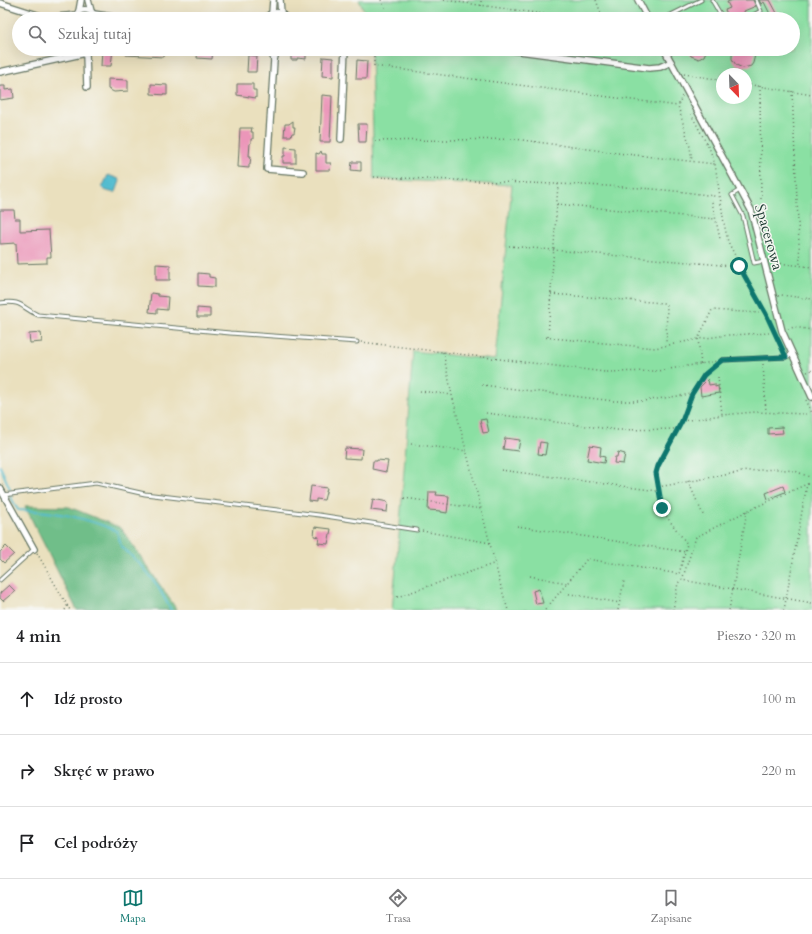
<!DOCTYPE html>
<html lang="pl">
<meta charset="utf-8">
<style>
body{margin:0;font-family:Cardo,serif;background:#f6f6f6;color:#202124}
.compass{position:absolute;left:716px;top:68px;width:36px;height:36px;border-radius:50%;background:#fff;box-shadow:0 4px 16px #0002;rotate:157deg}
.stop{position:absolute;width:12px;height:12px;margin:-9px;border:3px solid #0f766e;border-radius:50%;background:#fff}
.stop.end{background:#0f766e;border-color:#fff;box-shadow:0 1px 4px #0008}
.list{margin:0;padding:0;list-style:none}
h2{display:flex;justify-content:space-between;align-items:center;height:52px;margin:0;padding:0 16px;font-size:17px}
h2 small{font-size:13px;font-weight:400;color:#757577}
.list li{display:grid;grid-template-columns:26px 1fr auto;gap:12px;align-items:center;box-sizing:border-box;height:72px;padding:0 16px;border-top:1px solid #e0e0e0}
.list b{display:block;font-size:15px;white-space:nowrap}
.list em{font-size:13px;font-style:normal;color:#757577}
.icon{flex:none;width:22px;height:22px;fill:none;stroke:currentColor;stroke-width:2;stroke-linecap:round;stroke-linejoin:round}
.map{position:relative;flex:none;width:812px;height:610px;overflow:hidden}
.search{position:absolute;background:#fff;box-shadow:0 4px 16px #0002;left:12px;right:12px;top:12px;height:44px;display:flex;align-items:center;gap:10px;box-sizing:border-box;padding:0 14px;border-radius:22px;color:#757577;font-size:15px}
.sheet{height:268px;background:#fff}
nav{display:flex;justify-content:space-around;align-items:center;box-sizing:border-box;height:56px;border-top:1px solid #e0e0e0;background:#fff;font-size:11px;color:#757577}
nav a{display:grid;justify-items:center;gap:2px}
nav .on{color:#0f766e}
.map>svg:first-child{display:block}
</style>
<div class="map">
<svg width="812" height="610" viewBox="0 0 812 610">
<rect width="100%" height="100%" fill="#f6f6f2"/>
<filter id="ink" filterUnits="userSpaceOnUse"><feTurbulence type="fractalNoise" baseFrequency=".025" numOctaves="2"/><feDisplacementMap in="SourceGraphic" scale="8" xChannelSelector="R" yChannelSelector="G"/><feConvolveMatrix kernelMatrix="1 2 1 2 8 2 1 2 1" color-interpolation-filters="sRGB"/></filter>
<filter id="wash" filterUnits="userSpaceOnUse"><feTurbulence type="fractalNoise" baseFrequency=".012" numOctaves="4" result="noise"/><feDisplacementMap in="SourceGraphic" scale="16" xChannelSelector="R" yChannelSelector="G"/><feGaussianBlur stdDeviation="0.9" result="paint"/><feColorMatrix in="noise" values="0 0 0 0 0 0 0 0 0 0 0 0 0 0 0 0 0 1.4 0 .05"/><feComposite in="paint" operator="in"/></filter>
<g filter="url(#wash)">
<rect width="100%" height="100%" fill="#eae0be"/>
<path fill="#8ae0a3" stroke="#548e6c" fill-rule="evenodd" d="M359 0H812V610H392L400 524 413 351 495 360 512 185 374 179 371 49H793V19H368ZM722 74H746V98H722Z"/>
<polygon fill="#6fbe89" stroke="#477e5e" points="25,506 69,507 121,528 177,610 77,610"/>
<path fill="#53bccf" stroke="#397c82" d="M108 175 119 179 120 181 116 192C112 193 105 191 102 188Z"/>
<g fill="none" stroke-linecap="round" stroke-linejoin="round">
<g stroke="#53bccf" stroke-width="2">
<polyline points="0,466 10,489"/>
<path d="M10 496 18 510C56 511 83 517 117 531L121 546 143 567 157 585 171 610"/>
</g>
</g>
<g id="blocks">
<g fill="#eb96b9">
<polygon points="733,0 753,0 756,6 744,11 745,15 735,19 730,19 725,10 730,8 727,2"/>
<polygon points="759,0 770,0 777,13 771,16 764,2 761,4"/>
<polygon points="102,49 113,49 111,66 101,66"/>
<polygon points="126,49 165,49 164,57 126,55"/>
<polygon points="198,49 213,49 212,59 197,58"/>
<polygon points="294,49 306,50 306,59 297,58 297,60 291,60 291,54 294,54"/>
<polygon points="688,49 707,49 704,56 699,59 691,56"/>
<polygon points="734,49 753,49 755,55 753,63 751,66 743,68 736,65 732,59 732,55"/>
<polygon points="248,55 257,56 256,72 247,72"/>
<polygon points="323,57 333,58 333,77 322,76"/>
<polygon points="357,60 367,61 366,79 356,79"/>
<polygon points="108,79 128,80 128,91 114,92 108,89"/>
<polygon points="151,84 167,85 167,95 151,94"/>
<polygon points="237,84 253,84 253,90 256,90 256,98 237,95"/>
<polygon points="0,86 5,86 5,90 13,89 14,98 0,100"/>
<polygon points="322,95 332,96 330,142 320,142"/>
<polygon points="293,121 293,127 295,127 294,133 292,133 291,136 284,136 285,124 289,124"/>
<polygon points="358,124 367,124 366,142 359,142"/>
<polygon points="240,128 252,128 251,132 253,132 253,139 251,139 251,143 250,143 249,156 251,156 250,164 249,164 249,168 238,167"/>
<polygon points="285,147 296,148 296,163 283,163 283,156 285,156"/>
<polygon points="321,151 322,154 326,154 326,163 331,163 330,170 316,170 316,153 319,154"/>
<polygon points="352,162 361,162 361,171 351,170"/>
<polygon points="0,210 14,210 15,219 20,219 20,231 49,230 51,257 47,257 47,263 17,264 16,243 0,244"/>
<polygon points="156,264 170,265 170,280 156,280"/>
<polygon points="198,273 209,274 209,277 215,278 215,287 198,286"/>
<polygon points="151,293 158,294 158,296 168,297 167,310 157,309 157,313 149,312"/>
<polygon points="197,308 210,309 210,317 197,317"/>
<polygon points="41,333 42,342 30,343 29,334"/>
<polygon points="708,379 709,385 715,384 715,387 718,386 719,393 701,396 700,387"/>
<polygon points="486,419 489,432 483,433 480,420"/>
<polygon points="782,427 783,433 768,434 768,428"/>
<polygon points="505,438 520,440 518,451 503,449"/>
<polygon points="540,442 547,443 545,455 538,454"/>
<polygon points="590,445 601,447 600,456 605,457 604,463 587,460"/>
<polygon points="345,448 362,449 361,459 344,458"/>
<polygon points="618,452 625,454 623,464 614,463 615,457 617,457"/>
<polygon points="377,460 388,461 386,472 372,469 373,461 377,461"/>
<polygon points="311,486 327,488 324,500 316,499 316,502 309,501"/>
<polygon points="783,486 785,492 768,499 766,493"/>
<polygon points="429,492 437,492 436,495 449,496 447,513 441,512 441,511 428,510"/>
<polygon points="373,499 388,502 387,512 371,510"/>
<polygon points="315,527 331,529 328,544 318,543 319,537 314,536"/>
<polygon points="6,546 14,554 4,563 0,559 0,552"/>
<polygon points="9,585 15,591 3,601 0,598 0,593"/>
<polygon points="539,589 543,603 536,604 533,591"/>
</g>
</g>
</g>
<g filter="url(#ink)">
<use href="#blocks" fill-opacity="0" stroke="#667664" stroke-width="1"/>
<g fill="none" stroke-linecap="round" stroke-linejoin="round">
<g stroke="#667664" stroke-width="5">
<g id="service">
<polyline points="712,0 723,19"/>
<polyline points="663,19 701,0"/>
<polyline points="746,19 761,11 756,0"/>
<polyline points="740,190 732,195 743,216 754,263 764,261"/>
<path d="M0 303C23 300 20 307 38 315L230 333 357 342"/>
<polyline points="722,360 786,357 793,354"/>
<polyline points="3,495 96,483 145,494 319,515 417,530"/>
<polyline points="0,580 34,549"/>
</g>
</g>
<g stroke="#667664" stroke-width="8">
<g id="minor">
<polyline points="88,0 91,11"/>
<polyline points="280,0 281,13"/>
<polyline points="638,0 648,19"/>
<polyline points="0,3 50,19"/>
<polyline points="79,11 81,0"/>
<polyline points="272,13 273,0"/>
<polyline points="94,14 125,19"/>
<polyline points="48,18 76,15"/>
<path d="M74 19 79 11C87 8 94 11 96 19"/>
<polyline points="128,19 189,18 216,19"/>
<polyline points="252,19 266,17"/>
<path d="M265 19C271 11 281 10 286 19"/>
<polyline points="271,49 274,60"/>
<polyline points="277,49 274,60 267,169 303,172"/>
<polyline points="504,49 649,68 660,67 671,62"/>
<polyline points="664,49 751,210 782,331 812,397"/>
<polyline points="0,72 86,53"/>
<polyline points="87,87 86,53 87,49"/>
<polyline points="341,139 345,49"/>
<polyline points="0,488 34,549"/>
</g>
</g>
<g stroke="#667664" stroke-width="1.5" stroke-dasharray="1 3" stroke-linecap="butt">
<polyline points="381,0 385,8"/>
<polyline points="444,0 578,19"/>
<polyline points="596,0 603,19"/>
<polyline points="481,6 481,0"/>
<polyline points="219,14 247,15"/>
<polyline points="292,17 300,19"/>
<polyline points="374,49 374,66 678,106"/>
<polyline points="684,74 722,80"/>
<polyline points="746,84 812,95"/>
<polyline points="760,86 761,199"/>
<polyline points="792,91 800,265"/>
<polyline points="682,96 678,106 690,147 692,161"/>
<polyline points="691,114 710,150 715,164 724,223 728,242 766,314 783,350"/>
<polyline points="375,141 515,139 617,153 715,164"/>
<path d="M374 177C435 179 496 182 556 184 611 186 665 188 720 197"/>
<polyline points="712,202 720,239"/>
<polyline points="557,204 715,219"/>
<polyline points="509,246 732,266 739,265"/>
<polyline points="769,262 812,267"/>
<polyline points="551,294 663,303 667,305 666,344"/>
<polyline points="778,296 781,295 812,299"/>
<polyline points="788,329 794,327 812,330"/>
<polyline points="542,337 655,348 698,339 729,335 769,333"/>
<polyline points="548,337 558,184"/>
<polyline points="361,342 605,372 657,371 718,361"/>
<polyline points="443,352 452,395 501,587 508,610"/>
<polyline points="701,364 698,339 712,310 759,313"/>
<polyline points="763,364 766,412"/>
<polyline points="807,372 812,370"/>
<polyline points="718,377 722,414"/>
<polyline points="482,385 614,401 643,401 692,394"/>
<polyline points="420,391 452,395"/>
<polyline points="806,400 812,413"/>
<polyline points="486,413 617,430 677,429"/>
<polyline points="682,421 722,415 755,412 806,414"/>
<polyline points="411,444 467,451"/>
<polyline points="501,470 658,491"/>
<polyline points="688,481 704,517"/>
<polyline points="812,484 807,484 747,511 696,537 682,580 812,603"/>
<polyline points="658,487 747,471 777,469 795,471 812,478"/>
<polyline points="404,498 482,509"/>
<polyline points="517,526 686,552"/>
<polyline points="422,531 491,543"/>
<polyline points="37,553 70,610"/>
<polyline points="530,576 567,583"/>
<polyline points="565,593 620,603"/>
<polyline points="397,597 496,563"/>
<polyline points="65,610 68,605"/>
<path d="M545 610 587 559 679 574 687 544C681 535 673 526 667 517 659 505 655 479 658 466L682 421 692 394 704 375 719 363"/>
<polyline points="618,610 624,581"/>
<polyline points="673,610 678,583 682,580"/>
<polyline points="729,610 747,511"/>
<polyline points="784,610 807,484"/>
</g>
<use href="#service" stroke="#fff" stroke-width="3"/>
<use href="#minor" stroke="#fff" stroke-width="5.5"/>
</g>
</g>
<g fill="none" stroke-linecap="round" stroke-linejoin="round" filter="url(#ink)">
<polyline stroke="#0f766e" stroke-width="5" points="662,508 656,473 658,466 682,421 692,394 704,375 722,360 786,357 766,314 739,266"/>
</g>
<g text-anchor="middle" stroke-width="3" stroke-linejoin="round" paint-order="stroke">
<g font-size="15" fill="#1f3d34" stroke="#f6f6f2">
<text transform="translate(769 237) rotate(74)" y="5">Spacerowa</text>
</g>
</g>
</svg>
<svg class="compass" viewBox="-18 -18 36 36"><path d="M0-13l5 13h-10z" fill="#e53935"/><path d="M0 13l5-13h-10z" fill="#757577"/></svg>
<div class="stop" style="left:739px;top:266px"></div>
<div class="stop end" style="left:662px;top:508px"></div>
<div class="search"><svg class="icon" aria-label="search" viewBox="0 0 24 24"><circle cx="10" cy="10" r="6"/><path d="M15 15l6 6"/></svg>Szukaj tutaj</div>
</div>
<section class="sheet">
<h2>4 min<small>Pieszo · 320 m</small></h2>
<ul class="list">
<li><svg class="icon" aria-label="ahead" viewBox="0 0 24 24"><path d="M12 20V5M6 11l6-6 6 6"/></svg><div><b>Idź prosto</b></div><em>100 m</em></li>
<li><svg class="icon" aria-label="right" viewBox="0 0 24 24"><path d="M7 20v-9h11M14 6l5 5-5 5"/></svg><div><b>Skręć w prawo</b></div><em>220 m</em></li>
<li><svg class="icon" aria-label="arrive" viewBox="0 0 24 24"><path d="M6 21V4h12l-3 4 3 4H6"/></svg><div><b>Cel podróży</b></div></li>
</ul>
</section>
<nav>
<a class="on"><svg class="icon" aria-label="map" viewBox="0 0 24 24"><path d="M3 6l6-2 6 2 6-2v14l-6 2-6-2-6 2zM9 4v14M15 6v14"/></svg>Mapa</a>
<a><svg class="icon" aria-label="directions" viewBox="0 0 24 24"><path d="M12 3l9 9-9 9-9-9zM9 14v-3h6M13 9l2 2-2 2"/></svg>Trasa</a>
<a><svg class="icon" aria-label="saved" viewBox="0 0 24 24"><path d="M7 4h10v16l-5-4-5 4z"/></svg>Zapisane</a>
</nav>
